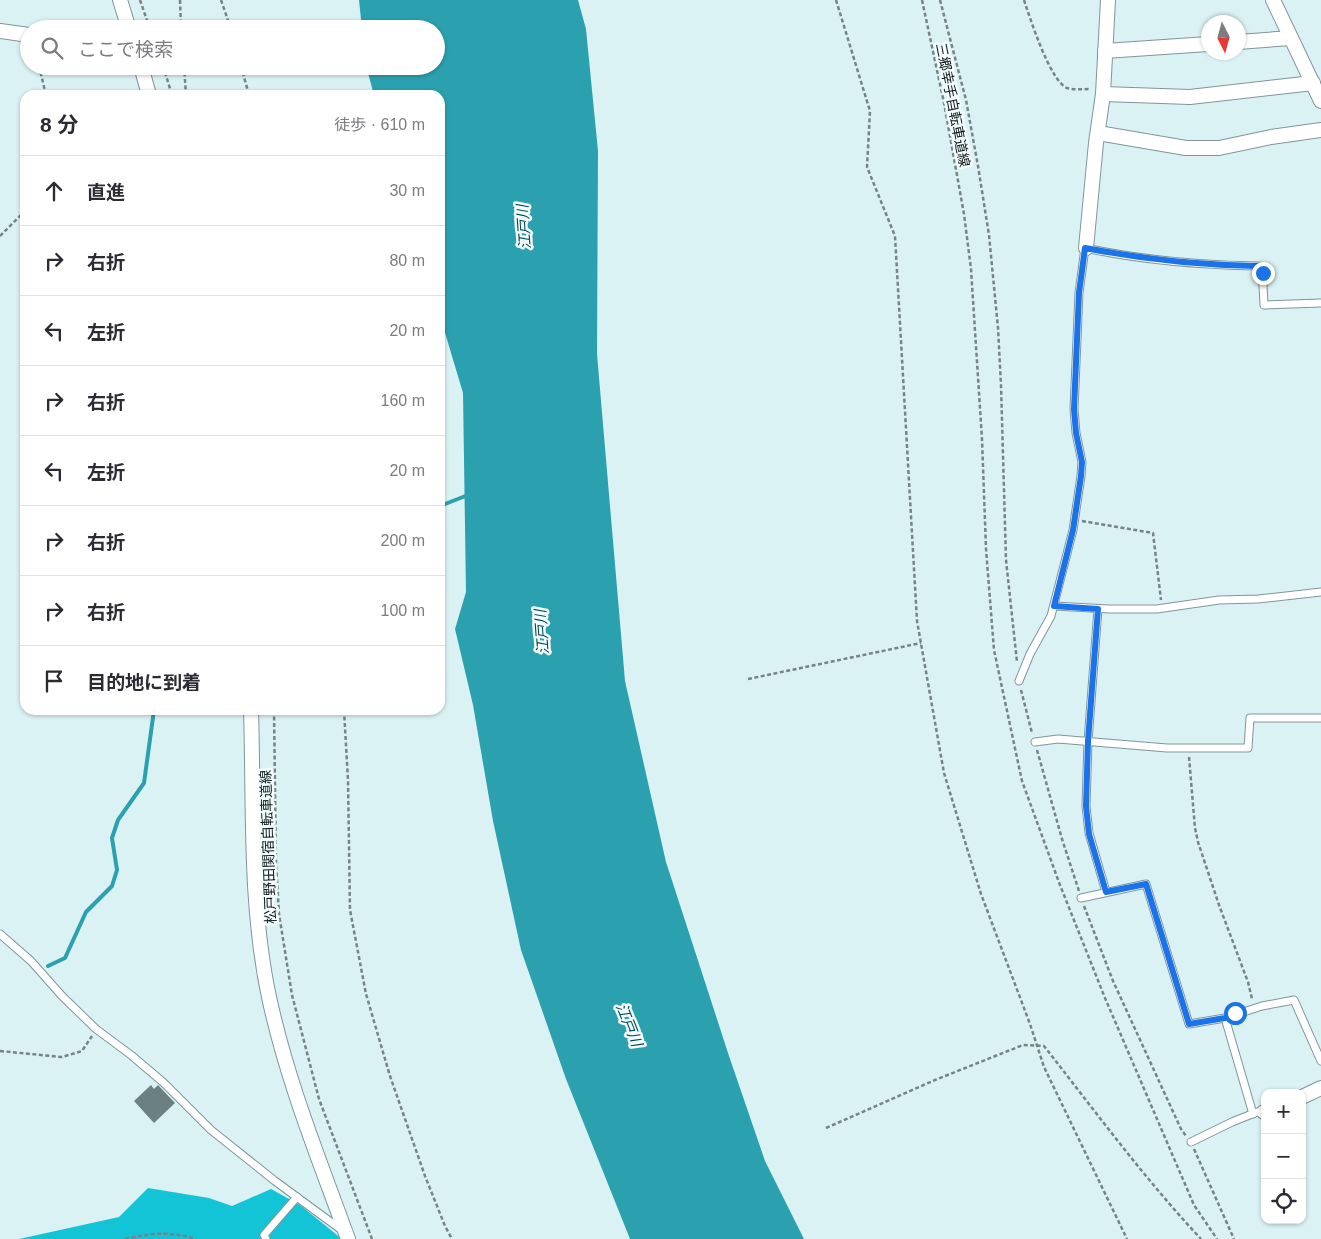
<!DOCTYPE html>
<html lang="ja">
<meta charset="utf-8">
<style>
body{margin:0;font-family:Arial,"Noto Sans JP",sans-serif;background:#f2f2f3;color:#2b2b33}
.controls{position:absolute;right:15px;bottom:15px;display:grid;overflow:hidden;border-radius:10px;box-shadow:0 1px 4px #0004}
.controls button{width:45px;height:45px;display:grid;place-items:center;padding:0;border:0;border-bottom:1px solid #e1e1e2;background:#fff;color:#2b2b33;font:25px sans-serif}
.compass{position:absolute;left:1201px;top:15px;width:45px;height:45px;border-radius:50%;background:#fff;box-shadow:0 1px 4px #0004;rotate:174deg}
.stop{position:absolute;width:15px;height:15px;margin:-11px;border:4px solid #1a73e8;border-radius:50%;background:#fff}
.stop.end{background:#1a73e8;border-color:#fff;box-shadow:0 1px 5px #0008}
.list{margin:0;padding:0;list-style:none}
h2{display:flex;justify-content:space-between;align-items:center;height:65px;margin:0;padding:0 20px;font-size:21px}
h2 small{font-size:16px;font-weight:400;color:#7c7c81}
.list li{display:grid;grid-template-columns:32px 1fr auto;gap:15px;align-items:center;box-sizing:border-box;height:70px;padding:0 20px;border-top:1px solid #e1e1e2}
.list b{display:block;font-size:19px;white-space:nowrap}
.list em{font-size:16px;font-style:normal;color:#7c7c81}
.icon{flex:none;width:28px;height:28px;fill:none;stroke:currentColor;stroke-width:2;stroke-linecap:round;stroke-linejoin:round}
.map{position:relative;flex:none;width:1321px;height:1239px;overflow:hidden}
.search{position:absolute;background:#fff;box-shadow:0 1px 4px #0004;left:20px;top:20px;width:425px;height:55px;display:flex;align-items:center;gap:12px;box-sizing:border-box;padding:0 18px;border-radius:28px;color:#7c7c81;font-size:19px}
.panel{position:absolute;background:#fff;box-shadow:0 1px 4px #0004;left:20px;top:90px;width:425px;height:625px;border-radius:15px}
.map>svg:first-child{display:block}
</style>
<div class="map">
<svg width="1321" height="1239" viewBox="0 0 1321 1239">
<rect width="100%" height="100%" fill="#dbf2f5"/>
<polygon fill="#12c4d6" points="148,1188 209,1198 232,1206 271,1189 300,1205 342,1239 19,1239 119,1217"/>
<polygon fill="#2ba1af" points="359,0 578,0 586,29 598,151 597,354 625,681 666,862 729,1056 765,1161 804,1239 630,1239 566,1079 521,950 493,821 473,705 455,629 466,592 463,393 440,316 440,95 374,95 366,66 436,66 436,29 362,29"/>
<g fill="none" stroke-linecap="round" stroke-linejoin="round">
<g stroke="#2ba1af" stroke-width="4">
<polyline points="440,506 468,495"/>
<polyline points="48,966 65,958 86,912 112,886 117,870 112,838 118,820 144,783 154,710"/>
</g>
</g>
<polygon fill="#6b8082" points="151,1085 154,1089 158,1085 175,1103 154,1123 134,1101"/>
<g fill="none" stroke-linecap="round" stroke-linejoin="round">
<g stroke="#819598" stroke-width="9">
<g id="lane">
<polyline points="1054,606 1109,609 1157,609 1219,600 1258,599 1321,592"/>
<polyline points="1098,609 1088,741 1086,806 1089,833 1106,892"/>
<path d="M1019 681 1030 654 1051 616 1073 530 1081 476 1082 462 1076 433 1074 409 1079 293 1085 248C1141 260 1199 265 1257 266L1262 267 1264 305 1321 303"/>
<polyline points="1035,742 1058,739 1167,748 1248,748 1250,718 1321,718"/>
<polyline points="1081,898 1146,884 1189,1024 1225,1018 1262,1006 1294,1000 1321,1061"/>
<polyline points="0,934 31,961 62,996 96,1029 131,1055 164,1083 211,1130 275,1181 343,1231"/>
<polyline points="1225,1018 1253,1114"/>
<polyline points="1191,1142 1232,1122 1257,1112"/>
<polyline points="266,1239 264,1235 297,1197"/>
</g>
</g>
<g stroke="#819598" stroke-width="16">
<g id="street">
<polyline points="120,0 129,29"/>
<polyline points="1273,0 1321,101"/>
<polyline points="0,31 29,35"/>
<polyline points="1238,42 1291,38"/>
<polyline points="1105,51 1208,44"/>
<polyline points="141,66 149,95"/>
<polyline points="1103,94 1190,97 1313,83"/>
<polyline points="1098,133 1186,148 1219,148 1271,137 1321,130"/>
<polyline points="1086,248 1096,143 1103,94 1108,0"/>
<path d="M251 710C254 806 249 903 269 997 287 1081 319 1159 348 1239"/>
<polyline points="1302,1097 1321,1088"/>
<polyline points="1264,1112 1265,1112"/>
</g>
</g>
<g stroke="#758486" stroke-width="2.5" stroke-dasharray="4 2.5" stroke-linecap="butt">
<polyline points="140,0 150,29"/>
<polyline points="180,0 181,29"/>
<polyline points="221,0 231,29"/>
<polyline points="836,0 870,111 867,167 895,236 917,621 944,773 981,894 1030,1024 1044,1067 1127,1239"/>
<polyline points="922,0 944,103 964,214 971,269 982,439 986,549 994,650 1022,781 1060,885 1105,998 1194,1205 1217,1239"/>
<polyline points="940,0 966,100 978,166 989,235 998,328 1001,385 1006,560 1017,662"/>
<path d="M1024 0C1030 18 1050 81 1067 88 1074 90 1083 89 1091 89"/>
<polyline points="39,66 46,95"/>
<polyline points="163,66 172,95"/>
<polyline points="184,66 186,95"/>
<polyline points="241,66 249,95"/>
<polyline points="0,236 25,211"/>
<polyline points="1082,521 1153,533 1161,600"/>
<polyline points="748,679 921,643"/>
<polyline points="1021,690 1032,733"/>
<polyline points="274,710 276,862 279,914 292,995 319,1099 372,1239"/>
<polyline points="344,710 348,780 350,910 366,994 390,1076 425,1176 445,1226 452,1239"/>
<polyline points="1037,750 1062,839 1079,891"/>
<polyline points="1189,757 1195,828 1198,842 1219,905 1248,982 1252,999"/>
<polyline points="1084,906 1113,981 1181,1129 1186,1136"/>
<polyline points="0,1051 62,1057 82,1051 92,1036"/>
<path d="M826 1128 935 1080 1023 1045 1044 1046C1095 1111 1144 1178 1201 1239"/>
<polyline points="1194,1149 1234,1239"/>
<path d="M125 1239C151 1233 169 1231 196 1239"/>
</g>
<use href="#lane" stroke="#fff" stroke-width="7"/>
<use href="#street" stroke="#fff" stroke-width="14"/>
</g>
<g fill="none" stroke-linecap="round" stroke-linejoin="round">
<path stroke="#1a73e8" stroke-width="6" d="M1235 1013 1225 1018 1189 1024 1146 884 1106 892 1089 834 1086 806 1088 741 1098 609 1054 606 1073 530 1081 476 1082 462 1076 433 1074 409 1079 293 1085 248C1142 259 1199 265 1257 266L1262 267 1263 273"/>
</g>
<g text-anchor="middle" stroke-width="5" stroke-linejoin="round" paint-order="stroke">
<g font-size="14" fill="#101819" stroke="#f3fcfe">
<text transform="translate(953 105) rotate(79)" y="5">三郷幸手自転車道線</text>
<text transform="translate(268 847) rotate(-92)" y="5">松戸野田関宿自転車道線</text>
</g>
<g font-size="15" font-style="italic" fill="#014850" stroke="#f3fcfe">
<text transform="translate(524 227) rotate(-94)" y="5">江戸川</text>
<text transform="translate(542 632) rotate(-94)" y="5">江戸川</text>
<text transform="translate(629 1025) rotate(68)" y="5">江戸川</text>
</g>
</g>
</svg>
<div class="controls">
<button>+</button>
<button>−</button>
<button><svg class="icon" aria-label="locate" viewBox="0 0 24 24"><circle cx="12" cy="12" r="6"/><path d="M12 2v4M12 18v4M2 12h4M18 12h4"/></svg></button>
</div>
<svg class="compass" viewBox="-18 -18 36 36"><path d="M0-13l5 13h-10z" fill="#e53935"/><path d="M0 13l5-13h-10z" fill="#7c7c81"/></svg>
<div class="stop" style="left:1235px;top:1013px"></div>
<div class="stop end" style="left:1263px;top:273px"></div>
<div class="search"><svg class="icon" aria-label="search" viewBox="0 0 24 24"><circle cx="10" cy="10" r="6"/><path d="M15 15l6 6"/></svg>ここで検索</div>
<section class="panel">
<h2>8 分<small>徒歩 · 610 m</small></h2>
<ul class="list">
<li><svg class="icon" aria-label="ahead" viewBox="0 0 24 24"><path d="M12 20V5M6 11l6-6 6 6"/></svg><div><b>直進</b></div><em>30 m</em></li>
<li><svg class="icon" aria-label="right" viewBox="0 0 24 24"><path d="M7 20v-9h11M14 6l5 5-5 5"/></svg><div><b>右折</b></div><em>80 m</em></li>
<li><svg class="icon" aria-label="left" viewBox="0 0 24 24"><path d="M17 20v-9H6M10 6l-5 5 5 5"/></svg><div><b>左折</b></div><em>20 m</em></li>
<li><svg class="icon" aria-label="right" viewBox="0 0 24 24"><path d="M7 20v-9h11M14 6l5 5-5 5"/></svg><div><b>右折</b></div><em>160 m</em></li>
<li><svg class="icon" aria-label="left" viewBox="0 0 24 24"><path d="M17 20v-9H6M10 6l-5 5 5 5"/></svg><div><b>左折</b></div><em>20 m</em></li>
<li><svg class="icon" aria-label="right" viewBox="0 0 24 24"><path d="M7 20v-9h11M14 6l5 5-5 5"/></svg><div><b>右折</b></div><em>200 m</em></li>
<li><svg class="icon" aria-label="right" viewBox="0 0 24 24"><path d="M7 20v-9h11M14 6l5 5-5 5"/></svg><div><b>右折</b></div><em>100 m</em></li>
<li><svg class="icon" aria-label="arrive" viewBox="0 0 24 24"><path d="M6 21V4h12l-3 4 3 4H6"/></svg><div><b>目的地に到着</b></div></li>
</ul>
</section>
</div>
